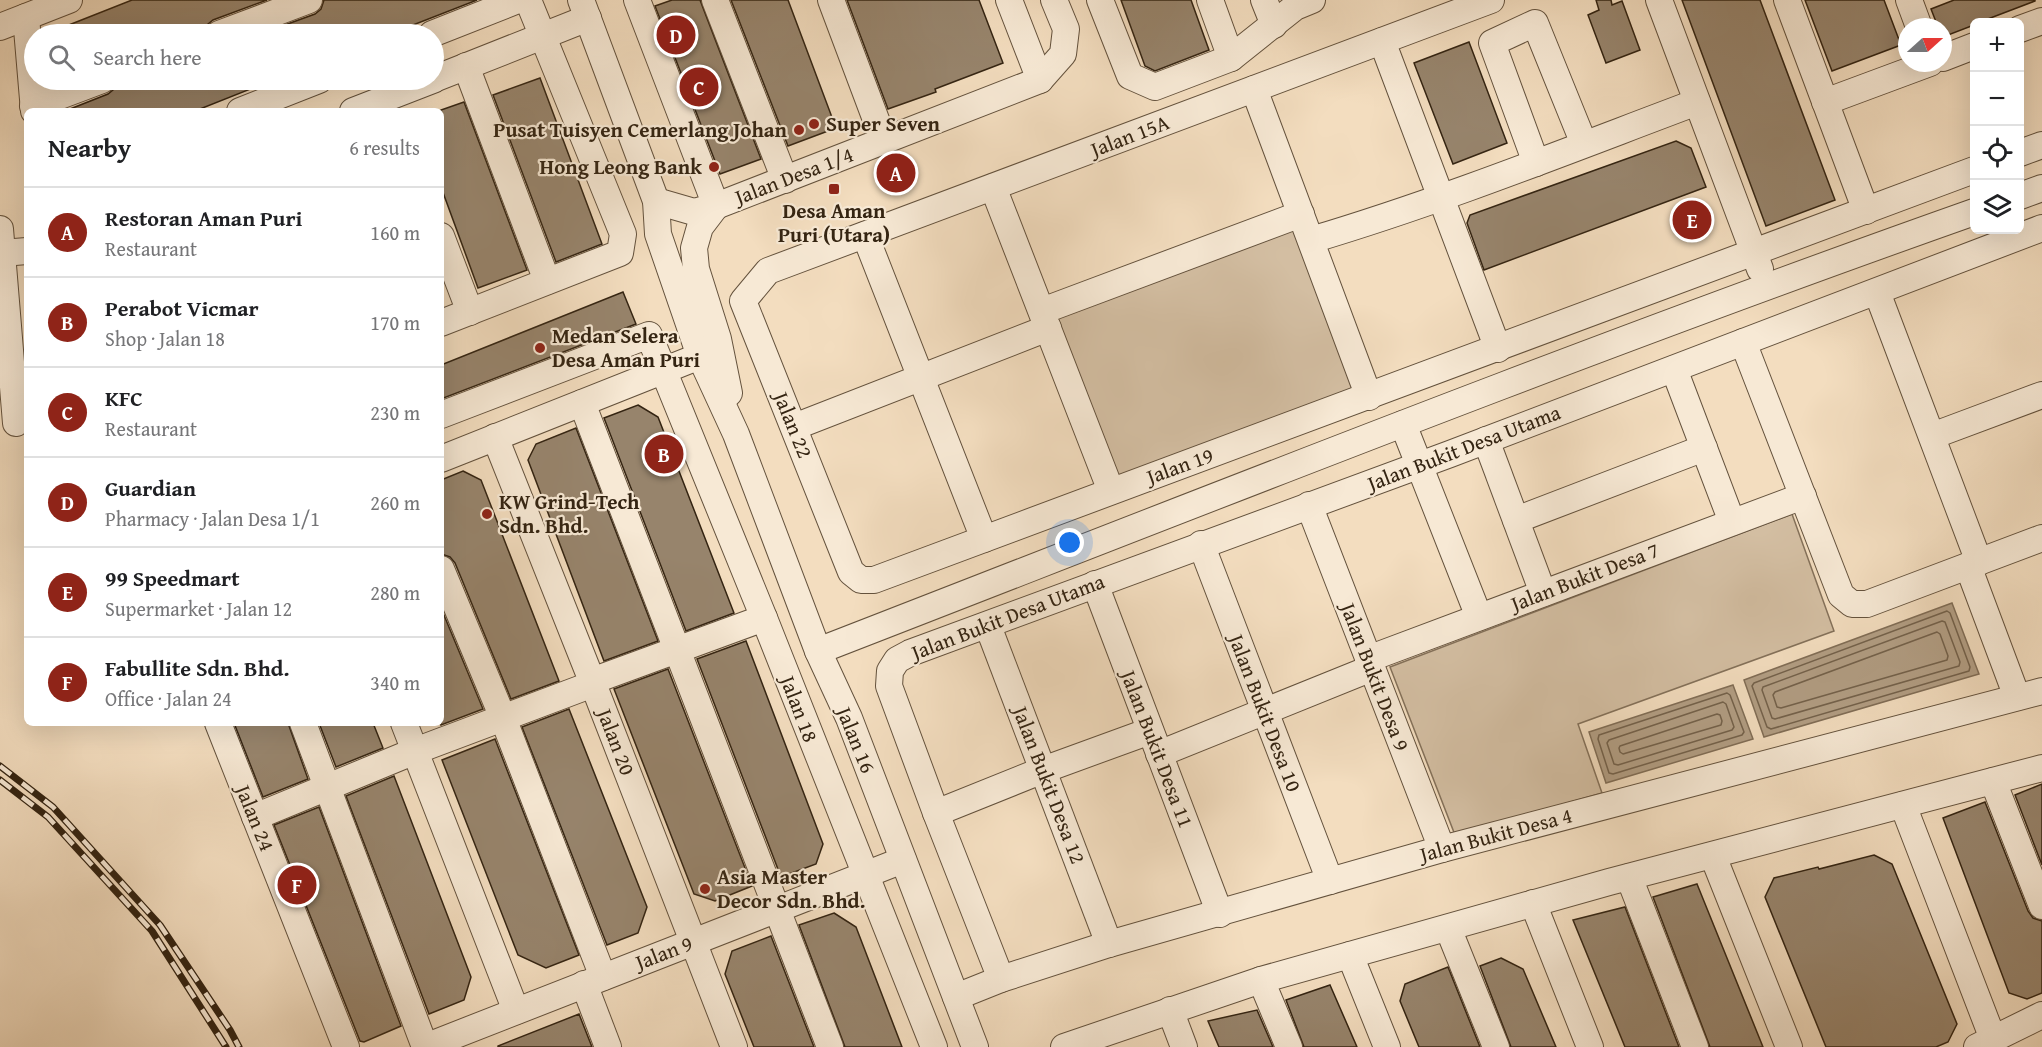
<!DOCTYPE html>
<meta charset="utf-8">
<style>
body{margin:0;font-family:"Gentium Book Plus",serif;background:#f2f2f2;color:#202124}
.controls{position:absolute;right:18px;top:18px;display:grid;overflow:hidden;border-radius:9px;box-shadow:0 6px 24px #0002}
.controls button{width:54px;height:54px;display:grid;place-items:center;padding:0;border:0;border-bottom:2px solid #e0e0e0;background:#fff;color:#202124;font:30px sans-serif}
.compass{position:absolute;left:1898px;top:18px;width:54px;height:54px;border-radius:50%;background:#fff;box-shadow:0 6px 24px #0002;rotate:69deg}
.you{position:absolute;left:1070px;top:543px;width:21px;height:21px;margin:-15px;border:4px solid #fff;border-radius:50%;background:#1a73e8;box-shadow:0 0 0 9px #1a73e833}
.badge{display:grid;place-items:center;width:39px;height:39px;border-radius:50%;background:#8f2418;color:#fff;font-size:20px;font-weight:700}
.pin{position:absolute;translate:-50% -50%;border:3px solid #fff;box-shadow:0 2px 6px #0006}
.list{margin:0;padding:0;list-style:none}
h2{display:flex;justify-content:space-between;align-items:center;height:78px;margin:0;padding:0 24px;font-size:26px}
h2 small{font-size:20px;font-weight:400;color:#757577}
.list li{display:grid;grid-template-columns:39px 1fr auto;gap:18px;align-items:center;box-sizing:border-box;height:90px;padding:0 24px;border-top:2px solid #e0e0e0}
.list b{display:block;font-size:22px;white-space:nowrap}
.list p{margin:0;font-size:20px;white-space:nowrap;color:#757577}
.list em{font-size:20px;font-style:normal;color:#757577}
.icon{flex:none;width:33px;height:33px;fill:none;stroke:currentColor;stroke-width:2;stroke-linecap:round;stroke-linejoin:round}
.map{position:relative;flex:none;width:2042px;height:1047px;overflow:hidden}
.search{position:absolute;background:#fff;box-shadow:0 6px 24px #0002;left:24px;top:24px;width:420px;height:66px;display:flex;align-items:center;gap:15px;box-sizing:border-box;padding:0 21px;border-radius:33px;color:#757577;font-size:22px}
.panel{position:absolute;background:#fff;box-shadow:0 6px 24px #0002;left:24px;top:108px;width:420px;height:618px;border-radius:9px}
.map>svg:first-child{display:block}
</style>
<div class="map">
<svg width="2042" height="1047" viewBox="0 0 2042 1047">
<rect width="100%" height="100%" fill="#f3ddbf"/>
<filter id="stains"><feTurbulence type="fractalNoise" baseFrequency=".00333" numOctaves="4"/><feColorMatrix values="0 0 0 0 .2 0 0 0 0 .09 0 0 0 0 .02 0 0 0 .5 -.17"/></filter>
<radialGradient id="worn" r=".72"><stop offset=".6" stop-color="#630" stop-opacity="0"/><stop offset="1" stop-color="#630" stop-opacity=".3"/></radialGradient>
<g fill="#d3bea2" stroke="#84715a" stroke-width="1.5">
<polygon points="1301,214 1369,397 1111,491 1042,311"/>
<polygon points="1792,514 1834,631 1578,724 1602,793 1455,835 1390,667"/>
</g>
<g fill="#b29e84" stroke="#806d56" stroke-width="1.5">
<polygon points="1952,603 1979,674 1764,737 1744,680"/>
<polygon points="1733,685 1753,739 1606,783 1589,732"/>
</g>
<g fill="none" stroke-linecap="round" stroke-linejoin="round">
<g stroke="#73614b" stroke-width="1.5">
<polygon points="1947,611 1950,613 1970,667 1969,671 1771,729 1767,727 1752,686 1754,683"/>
<polygon points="1942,621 1945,622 1960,662 1959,666 1775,719 1772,718 1762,690 1763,687"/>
<polygon points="1937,632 1940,634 1948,656 1947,660 1781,708 1777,707 1773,695 1775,692"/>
<polygon points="1727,693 1730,695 1744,732 1742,735 1613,774 1609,773 1598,739 1599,735"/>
<polygon points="1723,702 1726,704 1734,727 1732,730 1618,765 1614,764 1607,743 1609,740"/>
<polygon points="1717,714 1720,715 1722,721 1721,725 1623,754 1620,752 1619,748 1620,746"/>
</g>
</g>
<g fill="#97846c" stroke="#342412" stroke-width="1.5">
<polygon points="132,0 267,0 213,20 207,25 204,34 46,34"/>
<polygon points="324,0 477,0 390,34 260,34 315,14 321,9"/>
<polygon points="672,0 700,0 761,159 720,174 655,6"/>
<polygon points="731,0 788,0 836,128 788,146"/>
<polygon points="847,0 979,0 1003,63 935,89 936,92 888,109"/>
<polygon points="1121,0 1191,0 1209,50 1155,71 1145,66"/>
<polygon points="1596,0 1611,0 1612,5 1622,1 1640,50 1606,63 1588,15 1599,10"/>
<polygon points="1682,0 1760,0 1835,200 1766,226"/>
<polygon points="1805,0 1884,0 1901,45 1832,71"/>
<polygon points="1954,0 2035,0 2035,1 1980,22 1974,22 1974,25 1943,37 1943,27 1938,27 1931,9"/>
<polygon points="1469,42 1507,143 1453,164 1414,63"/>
<polygon points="540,78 602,244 556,262 493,95"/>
<polygon points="117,80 273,80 195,111 65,111 108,94 114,89"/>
<polygon points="464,102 527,270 478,288 441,187 441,110"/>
<polygon points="1676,141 1691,148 1706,187 1484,270 1467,223 1470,215"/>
<polygon points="623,292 636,324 441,399 441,365"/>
<polygon points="638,405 658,417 734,613 686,631 604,418"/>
<polygon points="576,428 658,641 604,661 528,460 536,444"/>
<polygon points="463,471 481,480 559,681 511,699 455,563 450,557 441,554 441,480"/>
<polygon points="441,608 483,709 441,725"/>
<polygon points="746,641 823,844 816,864 781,877 697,659"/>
<polygon points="668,669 752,886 715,901 694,894 614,689"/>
<polygon points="569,709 647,907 638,933 607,945 522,727"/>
<polygon points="234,723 288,723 308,779 263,797"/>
<polygon points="319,723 373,723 383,748 336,767"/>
<polygon points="495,739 579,955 546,968 518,955 442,760"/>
<polygon points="394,776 471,977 464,1000 429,1014 346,796"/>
<polygon points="2042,784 2042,865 2015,795"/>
<polygon points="1985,802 2028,911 2033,918 2042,921 2042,993 2027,999 2009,993 1943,818"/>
<polygon points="319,807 401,1026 364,1042 360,1041 274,825"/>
<polygon points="1874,855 1892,864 1957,1024 1948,1042 1936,1047 1826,1047 1765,897 1774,878 1818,867 1819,869"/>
<polygon points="1697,884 1763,1047 1710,1047 1653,897"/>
<polygon points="1625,907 1679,1047 1625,1047 1573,920"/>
<polygon points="834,913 856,927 902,1047 845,1047 799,925"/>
<polygon points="771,936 814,1047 754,1047 725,974 732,951"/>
<polygon points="1501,958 1523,969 1556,1047 1511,1047 1480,966"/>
<polygon points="1448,967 1480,1047 1419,1047 1400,1001 1405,984"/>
<polygon points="1330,985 1357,1047 1304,1047 1286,1000"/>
<polygon points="1257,1010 1273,1047 1219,1047 1208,1021"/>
<polygon points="579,1014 592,1047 498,1047 498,1046"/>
</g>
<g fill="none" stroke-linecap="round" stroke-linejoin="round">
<g stroke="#64523d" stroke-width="28">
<g id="minor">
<polyline points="581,0 656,201 658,234 700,356 736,434 818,651 849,718 975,1047"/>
<polyline points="637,0 716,206"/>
<polyline points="715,0 785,180"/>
<polyline points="831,0 884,141"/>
<polyline points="1009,0 1040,80"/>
<polyline points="1100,0 1130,76 1155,87 1231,58 1295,7 1312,0"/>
<polyline points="1210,0 1231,58"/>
<polyline points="1264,0 1274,25"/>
<polyline points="1491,0 768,271 743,301 851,572 861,580 874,580 1974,170"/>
<polyline points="1659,0 1760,269"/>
<polyline points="1787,0 1866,211"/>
<polyline points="1909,0 1919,27"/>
<polyline points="26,17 34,111"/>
<polyline points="0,27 69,0"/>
<polyline points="2020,29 2042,21"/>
<polyline points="219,34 309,0"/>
<polyline points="432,34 518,0"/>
<polyline points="1382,41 1498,349"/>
<polyline points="1943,58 1974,46"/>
<polyline points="466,66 547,281"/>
<polyline points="434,79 588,18"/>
<polyline points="1254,89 1369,397"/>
<polyline points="1825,102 1930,63"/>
<polyline points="33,106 102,80"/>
<polyline points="240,111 319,80"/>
<polyline points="353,111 433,80"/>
<polyline points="2020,153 2042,145"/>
<polyline points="1536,163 1492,43 1535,23 1584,144"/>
<polyline points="993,187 1111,491"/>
<polyline points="2020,196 2042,188"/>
<polyline points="656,201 694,212 716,206 1040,80 1063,54 1066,29 1054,0"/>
<polyline points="716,206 700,227 694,248 696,269 718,339 729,393"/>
<polyline points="0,229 16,423"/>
<polyline points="865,235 984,539"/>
<polyline points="441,236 470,312"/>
<path d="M1311 240C1442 201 1569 150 1697 102"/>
<polyline points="2,253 27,251"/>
<polyline points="1877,292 1979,562"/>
<polyline points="1042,311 1301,214"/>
<polyline points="441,323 620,253 623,234 528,0"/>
<polyline points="1743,342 1841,595 1852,604 1867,604 2042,538"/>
<polyline points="1674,369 1732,522"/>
<polyline points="582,403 830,1047"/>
<polyline points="441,415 649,335 764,618 934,1047"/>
<polyline points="1403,424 1479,617"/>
<polyline points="794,427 1048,328"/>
<polyline points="1932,436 2042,395"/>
<polyline points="495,437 592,681 734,1047"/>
<polyline points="1486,440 1543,593"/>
<polyline points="441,459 700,356"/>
<polyline points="1309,505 1442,849"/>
<polyline points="1516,520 1704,448"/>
<polyline points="1201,544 1330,881"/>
<polyline points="1968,566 2017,697"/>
<polyline points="441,569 503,718 603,977"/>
<polyline points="1095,584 1220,914"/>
<polyline points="988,626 1109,944"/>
<path d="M818 651C1202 502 1586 349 1974 212"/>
<polyline points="1368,659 1803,496"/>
<polyline points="592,681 764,618"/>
<polyline points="218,723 346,1047"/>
<polyline points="303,723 425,1047"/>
<polyline points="404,723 516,1011"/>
<polyline points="1159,754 1372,668"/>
<polyline points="1993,781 2042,906"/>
<polyline points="1903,805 1993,1039"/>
<polyline points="936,813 1043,770 1150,731"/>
<polyline points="255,817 415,751 593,684"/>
<polyline points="1713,856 1789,1047"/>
<polyline points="1629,877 1695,1047"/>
<polyline points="1533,903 1590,1047"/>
<polyline points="1448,928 1496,1047"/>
<polyline points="1350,955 1387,1047"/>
<polyline points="1001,979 936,813 889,686 890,671 897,660 910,653 1450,454 2042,228"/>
<polyline points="1261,980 1289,1047"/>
<polyline points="584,984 608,1047"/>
<polyline points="956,997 1001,979 1109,944 1442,849 2042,691"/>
<polyline points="1170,1010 1184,1047"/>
<polyline points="425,1047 903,860"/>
<polyline points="1064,1047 1261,980 1609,882 2042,768"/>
<polyline points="1977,1047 2042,1015"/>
</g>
</g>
<use href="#minor" stroke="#f7e9d5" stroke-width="26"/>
<g stroke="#342412" stroke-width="7">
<g id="rail">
<polyline points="0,766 53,807 160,925 230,1030 239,1047"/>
<polyline points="0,780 48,817 152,931 226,1047"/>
</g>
</g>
<use href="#rail" stroke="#f7e9d5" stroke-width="4.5" stroke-dasharray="14" stroke-linecap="butt"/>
</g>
<g fill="#8f2418" stroke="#f7e9d5" stroke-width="2">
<circle cx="814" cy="124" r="6"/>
<circle cx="799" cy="130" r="6"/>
<circle cx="714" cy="167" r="6"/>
<rect x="828" y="183" width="12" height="12" rx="3"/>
<circle cx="540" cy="348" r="6"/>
<circle cx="487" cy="514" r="6"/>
<circle cx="705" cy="889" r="6"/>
</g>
<g text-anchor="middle" stroke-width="4.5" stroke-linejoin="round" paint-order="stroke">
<g font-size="21" font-weight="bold" fill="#342412" stroke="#f7e9d5" text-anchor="start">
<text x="826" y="131">Super Seven</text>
<text x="787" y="137" text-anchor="end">Pusat Tuisyen Cemerlang Johan</text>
<text x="702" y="174" text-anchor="end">Hong Leong Bank</text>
<text x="834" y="218" text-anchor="middle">Desa Aman<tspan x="834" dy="24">Puri (Utara)</tspan></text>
<text x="552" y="343">Medan Selera<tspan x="552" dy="24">Desa Aman Puri</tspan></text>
<text x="499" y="509">KW Grind-Tech<tspan x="499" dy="24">Sdn. Bhd.</tspan></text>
<text x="717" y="884">Asia Master<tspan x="717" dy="24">Decor Sdn. Bhd.</tspan></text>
</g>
<g font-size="21" fill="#342412" stroke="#f7e9d5">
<text transform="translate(1130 136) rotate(-21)" y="7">Jalan 15A</text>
<text transform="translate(794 176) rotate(-21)" y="7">Jalan Desa 1/4</text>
<text transform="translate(793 425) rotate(68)" y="7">Jalan 22</text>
<text transform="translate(1464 448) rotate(-21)" y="7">Jalan Bukit Desa Utama</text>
<text transform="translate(1180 466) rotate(-20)" y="7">Jalan 19</text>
<text transform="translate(1585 577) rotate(-21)" y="7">Jalan Bukit Desa 7</text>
<text transform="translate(1008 617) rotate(-21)" y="7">Jalan Bukit Desa Utama</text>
<text transform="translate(1375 677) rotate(69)" y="7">Jalan Bukit Desa 9</text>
<text transform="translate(799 709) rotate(69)" y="7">Jalan 18</text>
<text transform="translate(1265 713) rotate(69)" y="7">Jalan Bukit Desa 10</text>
<text transform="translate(856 740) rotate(68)" y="7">Jalan 16</text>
<text transform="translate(616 742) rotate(69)" y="7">Jalan 20</text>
<text transform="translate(1157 749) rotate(69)" y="7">Jalan Bukit Desa 11</text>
<text transform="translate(1049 785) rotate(69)" y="7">Jalan Bukit Desa 12</text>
<text transform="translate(255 818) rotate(68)" y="7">Jalan 24</text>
<text transform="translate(1496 835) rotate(-15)" y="7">Jalan Bukit Desa 4</text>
<text transform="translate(664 953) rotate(-21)" y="7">Jalan 9</text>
</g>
</g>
<rect width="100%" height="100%" filter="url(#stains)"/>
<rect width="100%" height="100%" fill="url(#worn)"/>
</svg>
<div class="controls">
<button>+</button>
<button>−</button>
<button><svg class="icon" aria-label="locate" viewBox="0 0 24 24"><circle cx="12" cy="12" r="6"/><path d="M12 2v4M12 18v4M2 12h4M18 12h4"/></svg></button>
<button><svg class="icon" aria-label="layers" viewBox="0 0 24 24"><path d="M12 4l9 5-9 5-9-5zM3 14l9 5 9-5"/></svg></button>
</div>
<svg class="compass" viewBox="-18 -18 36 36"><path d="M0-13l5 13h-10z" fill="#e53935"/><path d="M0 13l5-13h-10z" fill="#757577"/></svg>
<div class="you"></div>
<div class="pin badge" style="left:896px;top:173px">A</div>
<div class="pin badge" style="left:664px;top:454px">B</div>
<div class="pin badge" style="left:699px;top:87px">C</div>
<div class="pin badge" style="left:676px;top:35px">D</div>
<div class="pin badge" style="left:1692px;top:220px">E</div>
<div class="pin badge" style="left:297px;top:885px">F</div>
<div class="search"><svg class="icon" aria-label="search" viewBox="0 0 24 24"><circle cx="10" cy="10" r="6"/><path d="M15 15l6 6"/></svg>Search here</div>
<section class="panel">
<h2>Nearby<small>6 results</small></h2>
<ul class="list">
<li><span class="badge">A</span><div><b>Restoran Aman Puri</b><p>Restaurant</p></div><em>160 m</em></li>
<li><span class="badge">B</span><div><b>Perabot Vicmar</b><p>Shop · Jalan 18</p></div><em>170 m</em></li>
<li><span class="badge">C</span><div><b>KFC</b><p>Restaurant</p></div><em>230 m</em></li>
<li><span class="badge">D</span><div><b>Guardian</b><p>Pharmacy · Jalan Desa 1/1</p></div><em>260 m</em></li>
<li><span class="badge">E</span><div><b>99 Speedmart</b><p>Supermarket · Jalan 12</p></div><em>280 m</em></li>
<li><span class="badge">F</span><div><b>Fabullite Sdn. Bhd.</b><p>Office · Jalan 24</p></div><em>340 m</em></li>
</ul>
</section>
</div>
